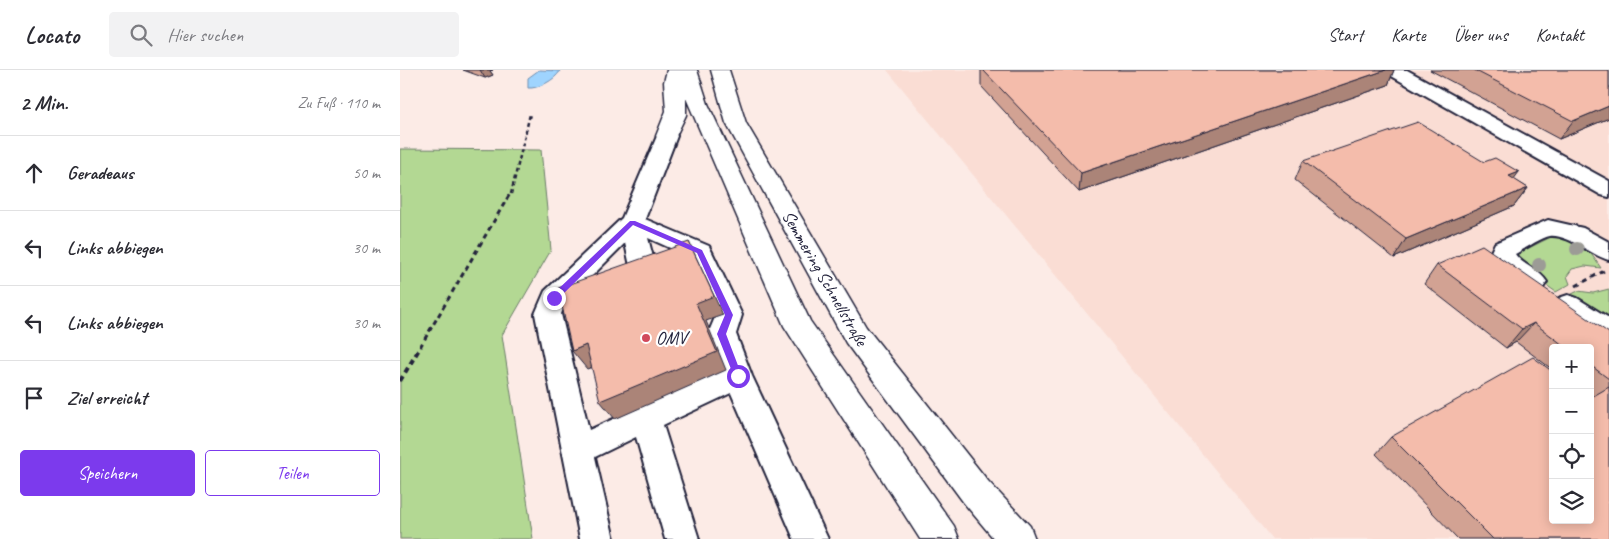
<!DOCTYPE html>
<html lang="de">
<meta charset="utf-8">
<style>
body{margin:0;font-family:Caveat,sans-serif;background:#f2f2f3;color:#2b2b33}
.controls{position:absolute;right:15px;bottom:15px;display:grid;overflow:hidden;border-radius:5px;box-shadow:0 2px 12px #0003}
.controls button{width:45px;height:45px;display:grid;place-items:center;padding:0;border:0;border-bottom:1px solid #e1e1e2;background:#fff;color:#2b2b33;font:25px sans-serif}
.stop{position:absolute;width:15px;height:15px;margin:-11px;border:4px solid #7c3aed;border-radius:50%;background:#fff}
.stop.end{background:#7c3aed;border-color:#fff;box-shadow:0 1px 5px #0008}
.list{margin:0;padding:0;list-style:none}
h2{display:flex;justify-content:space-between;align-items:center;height:65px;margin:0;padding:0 20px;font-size:21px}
h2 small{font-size:16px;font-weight:400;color:#7c7c81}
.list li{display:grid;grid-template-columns:32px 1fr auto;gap:15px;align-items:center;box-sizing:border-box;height:75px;padding:0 20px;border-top:1px solid #e1e1e2}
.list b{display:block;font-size:19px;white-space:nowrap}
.list em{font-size:16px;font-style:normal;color:#7c7c81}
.actions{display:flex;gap:10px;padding:15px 20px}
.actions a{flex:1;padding:11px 0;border:1px solid #7c3aed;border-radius:5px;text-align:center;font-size:18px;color:#7c3aed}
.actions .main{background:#7c3aed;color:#fff}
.icon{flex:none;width:28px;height:28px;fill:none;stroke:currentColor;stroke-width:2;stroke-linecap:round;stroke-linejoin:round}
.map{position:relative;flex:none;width:1209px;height:469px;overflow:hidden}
header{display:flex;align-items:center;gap:30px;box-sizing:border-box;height:70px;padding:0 25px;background:#fff;border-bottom:1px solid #e1e1e2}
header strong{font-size:24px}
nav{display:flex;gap:28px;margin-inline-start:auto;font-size:18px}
.search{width:350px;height:45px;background:#f2f2f3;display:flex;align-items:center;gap:12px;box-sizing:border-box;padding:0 18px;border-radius:5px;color:#7c7c81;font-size:19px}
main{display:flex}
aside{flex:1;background:#fff}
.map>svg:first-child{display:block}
</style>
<header>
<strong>Locato</strong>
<div class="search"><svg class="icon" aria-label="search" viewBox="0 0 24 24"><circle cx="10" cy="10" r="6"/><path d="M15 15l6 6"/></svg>Hier suchen</div>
<nav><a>Start</a><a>Karte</a><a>Über uns</a><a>Kontakt</a></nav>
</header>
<main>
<aside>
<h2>2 Min.<small>Zu Fuß · 110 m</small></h2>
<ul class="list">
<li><svg class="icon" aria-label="ahead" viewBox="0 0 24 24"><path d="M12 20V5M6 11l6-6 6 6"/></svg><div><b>Geradeaus</b></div><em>50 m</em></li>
<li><svg class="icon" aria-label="left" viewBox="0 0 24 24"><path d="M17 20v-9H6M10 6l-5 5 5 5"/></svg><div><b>Links abbiegen</b></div><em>30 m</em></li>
<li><svg class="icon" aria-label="left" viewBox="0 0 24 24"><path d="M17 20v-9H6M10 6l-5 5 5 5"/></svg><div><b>Links abbiegen</b></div><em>30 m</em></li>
<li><svg class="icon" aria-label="arrive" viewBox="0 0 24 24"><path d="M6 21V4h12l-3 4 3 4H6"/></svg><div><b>Ziel erreicht</b></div></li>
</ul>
<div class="actions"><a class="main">Speichern</a><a>Teilen</a></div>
</aside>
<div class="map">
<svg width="1209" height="469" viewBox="0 0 1209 469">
<rect width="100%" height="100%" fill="#fcebe6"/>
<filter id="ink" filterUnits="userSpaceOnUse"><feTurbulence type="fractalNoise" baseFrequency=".02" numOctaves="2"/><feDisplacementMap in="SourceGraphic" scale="10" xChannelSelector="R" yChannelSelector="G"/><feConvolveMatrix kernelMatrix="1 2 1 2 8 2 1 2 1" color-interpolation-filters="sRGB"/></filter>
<g filter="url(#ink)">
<path fill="#faddd4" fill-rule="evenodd" d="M487 0H1209V469H872ZM1153 278H1190V450H1153Z"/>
<g fill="#b3d893" stroke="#6a7d67">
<polygon points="0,79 141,80 151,180 102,265 133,469 0,469"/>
<polygon points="1155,165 1185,175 1201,198 1185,196 1172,199 1167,206 1170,214 1156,222 1122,198 1115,185"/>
<polygon points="1209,219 1209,257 1164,228 1178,221 1193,223"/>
</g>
<path fill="#9fd4fe" stroke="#6d8db0" d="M139 0 160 1C155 10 138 19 128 18V8Z"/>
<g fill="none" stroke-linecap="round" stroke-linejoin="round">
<g stroke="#22223b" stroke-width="4">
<g id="minor">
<polygon points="985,0 1007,0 1209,111 1209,127 1201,125 988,4"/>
<path d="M267 60 274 62 277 66 245 149 309 176 312 182 342 245 336 264 352 306 428 469H394L331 323 263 355 299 469H265L236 367 195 387 214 469H180L135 244 145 221 222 148 257 66 260 62ZM248 168 290 187 316 245 308 264 322 300 189 360 161 244 165 233 225 173 233 210 237 216 246 219 255 216 259 210Z"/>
<path d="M1148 150 1183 158 1209 172V190C1192 186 1168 164 1150 166 1142 167 1123 180 1115 184 1123 196 1139 199 1147 212L1143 218C1120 225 1100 202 1090 184L1095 173Z"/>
<polygon points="1168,225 1177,228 1209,248 1209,273 1199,269 1159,242 1155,235 1159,228"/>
</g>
</g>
<g stroke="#22223b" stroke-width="3">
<g id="highway">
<polygon points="267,0 297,0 308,34 410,251 554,456 559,469 520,469 384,256 286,28 286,45 274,70 267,72 260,70 256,66 266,41 264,12"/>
<polygon points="311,0 329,0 346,53 466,257 588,411 630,456 635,469 594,469 564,433 446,273 326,53"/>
</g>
</g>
<polyline stroke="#22223b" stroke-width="2.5" stroke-dasharray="4 3" stroke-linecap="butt" points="111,124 130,44"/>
<g stroke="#22223b" stroke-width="3" stroke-dasharray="5 4" stroke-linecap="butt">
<polyline points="1176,216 1204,201"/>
<polyline points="20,277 111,122"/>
</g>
<polyline stroke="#22223b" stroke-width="4" stroke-dasharray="5.5 4.5" stroke-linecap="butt" points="0,311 21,276"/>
<use href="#minor" fill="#fff" fill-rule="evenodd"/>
<use href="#highway" fill="#fff" fill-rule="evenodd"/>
</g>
<g fill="#9c9b96">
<circle cx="1177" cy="179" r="7"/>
<circle cx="1139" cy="195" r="7"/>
</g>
<g fill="#d2a293" stroke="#22223b">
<polygon points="63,0 93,0 90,1 93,5 85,8"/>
<polygon points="581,0 994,0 988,15 679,122 581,16"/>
<polygon points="1030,0 1209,0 1209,48 1159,69"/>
<polygon points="903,91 1084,92 1128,118 1114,136 994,188 895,110"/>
<polygon points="1037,195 1209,263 1209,469 1058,469 976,384 991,367 1153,450 1190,450 1190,278 1153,278 1153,300 1116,272 1106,278 1024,214"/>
</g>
<g fill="#ab8478" stroke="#22223b">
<polygon points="80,0 93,0 90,1 93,5 85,8"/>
<polygon points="986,0 994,0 988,15 679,122 681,103"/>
<polygon points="1209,36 1209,48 1159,69 1173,51"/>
<polygon points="1119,102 1105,121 1109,106"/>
<polygon points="1128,118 1114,136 994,188 1006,169"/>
<polygon points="289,172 323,245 306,251 326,300 215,349 200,331 296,233"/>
<polygon points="1134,253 1116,272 1106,278 1122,259"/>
<polygon points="186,275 200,294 187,299 172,281"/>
</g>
<g fill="#f4bcab" stroke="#22223b">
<polygon points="583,0 986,0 681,103"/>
<polygon points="1074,0 1209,0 1209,36 1173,51"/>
<polygon points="1018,52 1084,92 1095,88 1119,102 1109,106 1128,118 1006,169 903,91"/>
<polygon points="289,172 314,226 296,233 317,282 200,331 186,275 172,281 158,218"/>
<polygon points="1082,175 1209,263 1209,309 1190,295 1190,278 1167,278 1134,253 1122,259 1037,195"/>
<polygon points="1133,287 1153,302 1153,450 1190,450 1190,328 1209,317 1209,469 1093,469 991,367"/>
</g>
</g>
<polygon fill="#7c3aed" points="230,151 235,151 302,180 333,245 326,264 342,306 341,309 335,309 317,264 325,245 297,183 233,155 157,230 152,230 152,225"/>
<circle fill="#d1495b" stroke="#fff" stroke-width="2" cx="246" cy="268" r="5"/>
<g text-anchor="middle" stroke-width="4.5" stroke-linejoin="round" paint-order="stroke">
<g font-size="18" fill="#22223b" stroke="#fff">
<text transform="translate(425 208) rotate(60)" y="6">Semmering Schnellstraße</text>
</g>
<g font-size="18" fill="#22223b" stroke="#fff" text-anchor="start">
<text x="256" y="274">OMV</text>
</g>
</g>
</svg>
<div class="controls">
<button>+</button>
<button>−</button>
<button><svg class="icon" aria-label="locate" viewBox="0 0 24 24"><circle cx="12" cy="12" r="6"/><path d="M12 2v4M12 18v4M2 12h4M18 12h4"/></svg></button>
<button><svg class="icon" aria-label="layers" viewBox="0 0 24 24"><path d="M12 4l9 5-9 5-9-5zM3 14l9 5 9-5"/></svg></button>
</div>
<div class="stop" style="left:338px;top:306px"></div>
<div class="stop end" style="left:154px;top:228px"></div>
</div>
</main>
